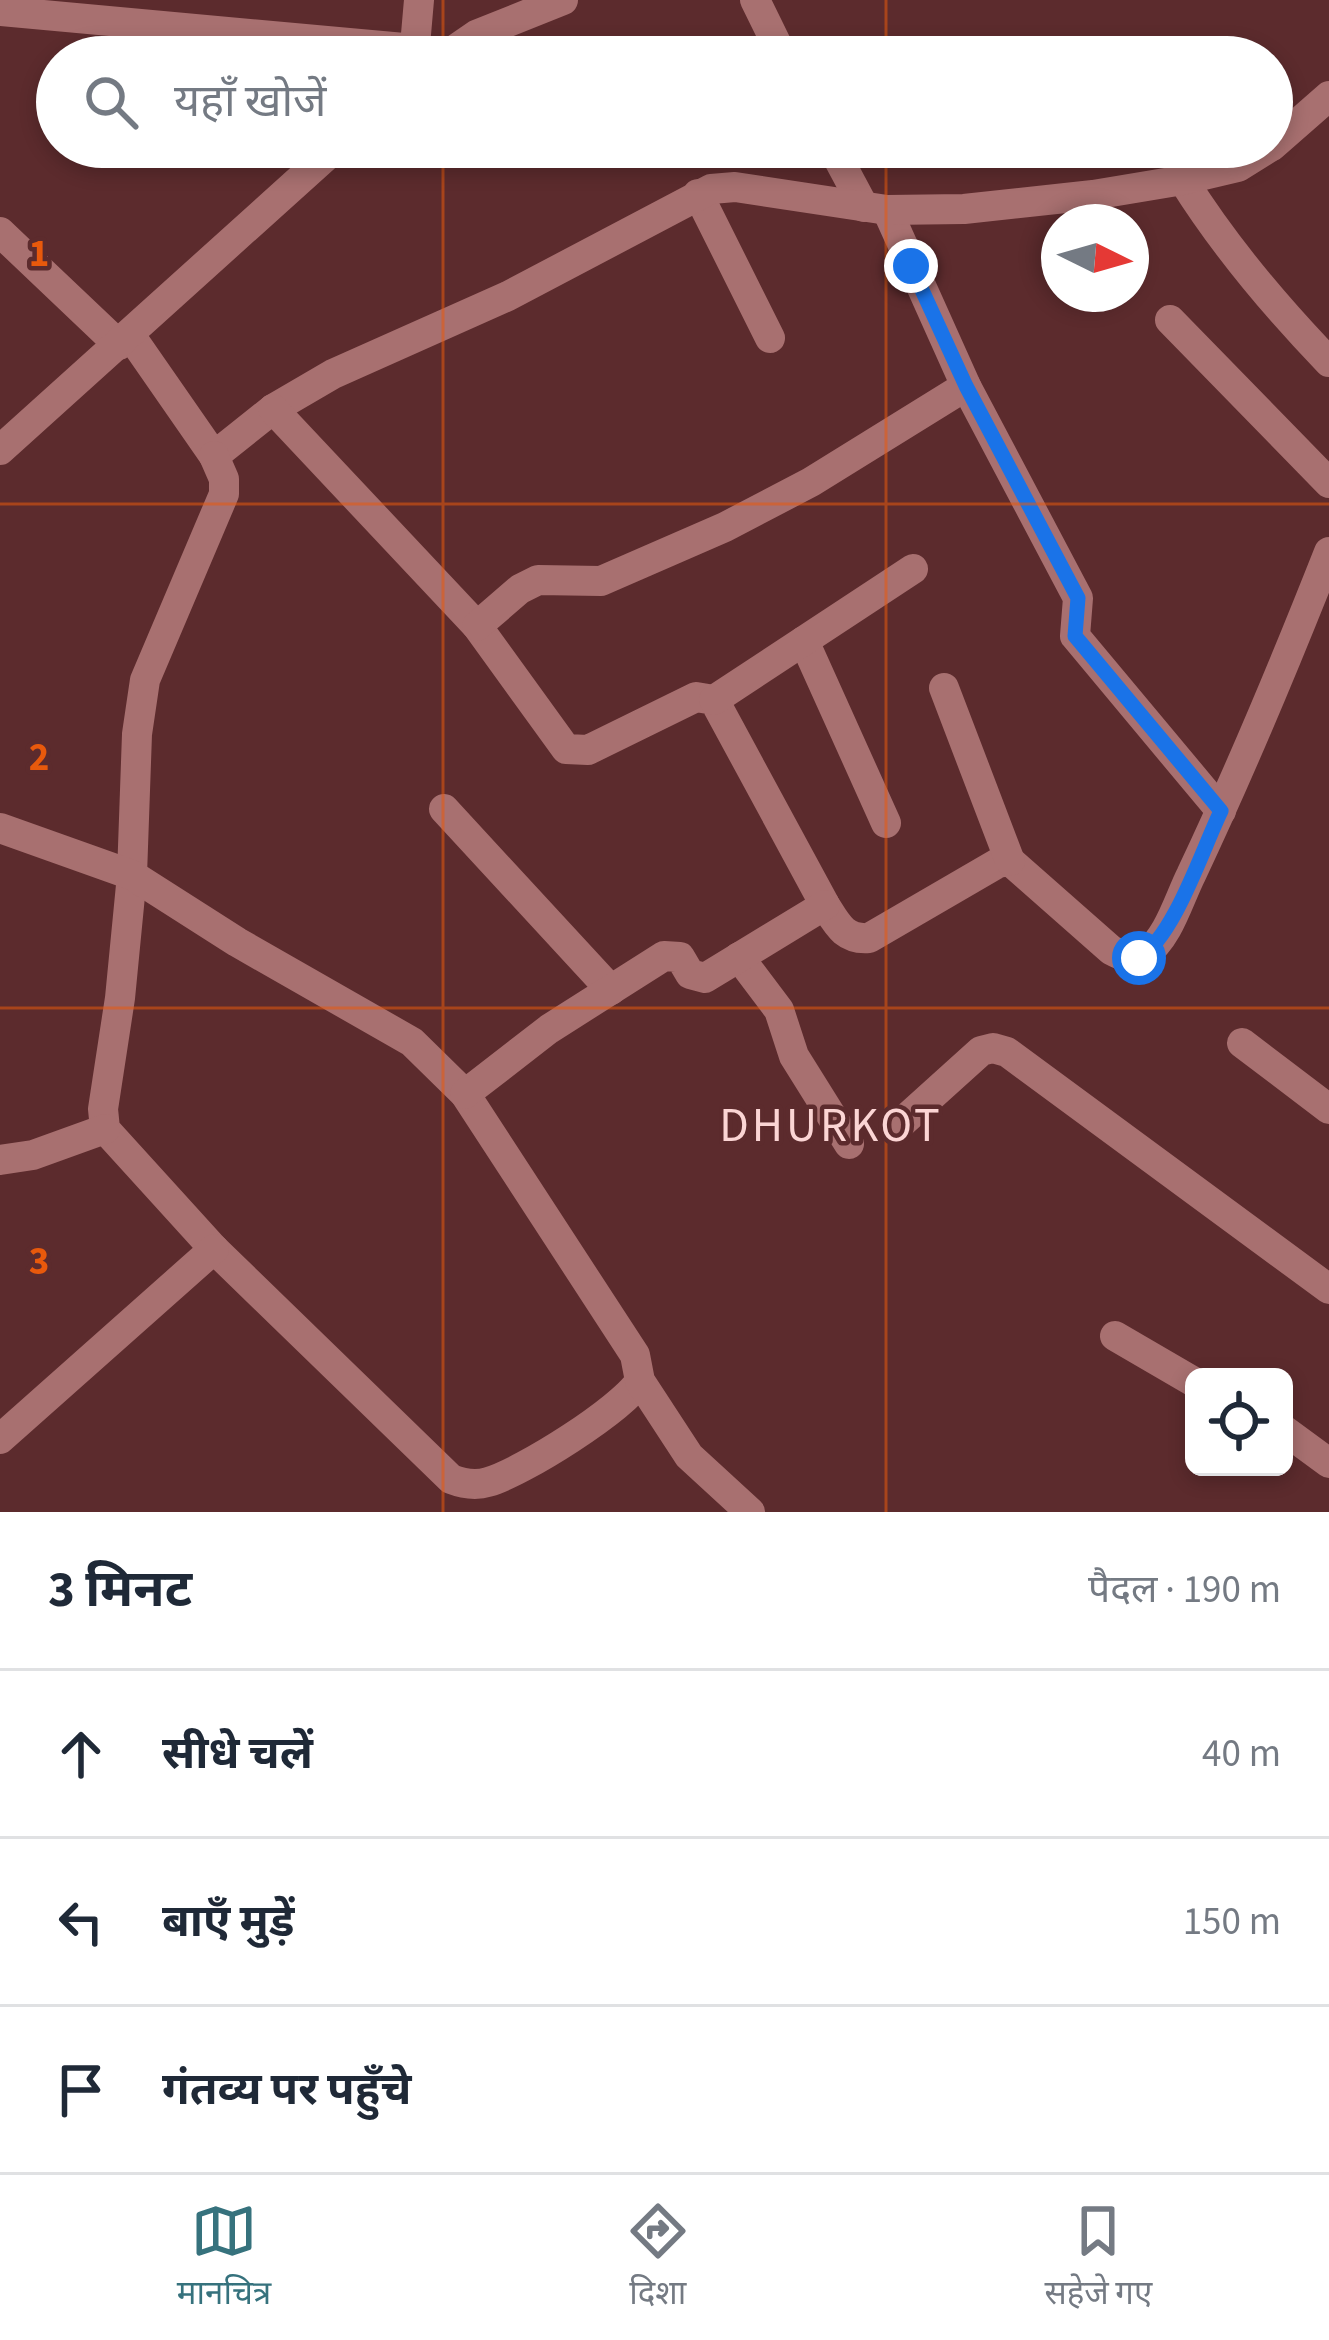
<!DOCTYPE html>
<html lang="hi">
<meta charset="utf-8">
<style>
body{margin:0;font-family:"Source Sans 3","Noto Sans Devanagari",sans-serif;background:#f6f6f7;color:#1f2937}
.controls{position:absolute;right:36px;bottom:36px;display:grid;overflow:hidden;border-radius:18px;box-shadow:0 6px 18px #0003}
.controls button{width:108px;height:108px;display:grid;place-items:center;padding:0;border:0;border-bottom:3px solid #e0e1e3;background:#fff;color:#1f2937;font:60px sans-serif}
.compass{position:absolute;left:1041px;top:204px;width:108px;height:108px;border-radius:50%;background:#fff;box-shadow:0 6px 18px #0003;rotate:95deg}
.stop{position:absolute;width:36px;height:36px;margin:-27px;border:9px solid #1a73e8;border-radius:50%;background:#fff}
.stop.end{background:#1a73e8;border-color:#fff;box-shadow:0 3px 12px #0008}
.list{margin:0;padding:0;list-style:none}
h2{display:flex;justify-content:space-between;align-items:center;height:156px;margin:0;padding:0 48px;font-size:51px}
h2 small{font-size:39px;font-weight:400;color:#747a83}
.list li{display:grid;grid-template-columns:78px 1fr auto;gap:36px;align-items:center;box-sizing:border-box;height:168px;padding:0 48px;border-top:3px solid #e0e1e3}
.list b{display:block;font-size:45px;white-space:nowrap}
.list em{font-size:39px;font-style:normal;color:#747a83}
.icon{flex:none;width:66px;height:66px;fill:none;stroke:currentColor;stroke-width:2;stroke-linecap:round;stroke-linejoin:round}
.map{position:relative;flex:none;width:1329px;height:1512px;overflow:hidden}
.search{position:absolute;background:#fff;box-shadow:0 6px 18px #0003;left:36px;right:36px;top:36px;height:132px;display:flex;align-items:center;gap:30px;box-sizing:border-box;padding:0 42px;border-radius:66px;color:#747a83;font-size:45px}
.sheet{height:660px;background:#fff}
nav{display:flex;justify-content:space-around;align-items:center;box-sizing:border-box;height:168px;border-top:3px solid #e0e1e3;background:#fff;font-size:33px;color:#747a83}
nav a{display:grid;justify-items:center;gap:6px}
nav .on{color:#36727d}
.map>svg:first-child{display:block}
</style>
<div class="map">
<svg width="1329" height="1512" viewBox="0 0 1329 1512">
<rect width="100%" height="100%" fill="#5c2b2d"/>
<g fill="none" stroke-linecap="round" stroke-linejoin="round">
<g stroke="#a87070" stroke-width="30">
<polyline points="755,0 783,57"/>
<polyline points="0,11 415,49"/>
<polyline points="414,57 419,0"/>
<polyline points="1272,146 1329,96"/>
<polyline points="832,147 864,207"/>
<path d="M1183 180C1225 247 1274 305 1329 362"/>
<polyline points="698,194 770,338"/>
<polyline points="887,210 966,386 1078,598 1075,636 1221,811"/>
<polyline points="0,232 119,345"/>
<polyline points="1170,320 1329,483"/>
<polyline points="130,335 214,456 273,409 333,374 508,296 711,189 735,187 887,210 964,209 1093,195 1183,180 1238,167 1270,147"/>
<path d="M273 409 477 626 566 749 588 750 696 697 714 700 825 905C837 924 844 940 869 938L998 863 1010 861 1111 950C1122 956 1133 961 1145 954 1168 939 1179 899 1191 875 1241 769 1286 661 1329 552"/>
<path d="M214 456 224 479V494L145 680 137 734 132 875 120 998 103 1109 105 1129 214 1249 451 1479C464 1484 475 1486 488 1482 523 1472 621 1410 640 1381"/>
<polyline points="477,626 520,589 538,580 601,581 725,527 811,482 966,386"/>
<polyline points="804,641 886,823"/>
<polyline points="944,688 1010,861"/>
<polyline points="714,700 913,569"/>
<polyline points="444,809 611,990"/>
<polyline points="0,828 132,875 237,942 412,1042 465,1094 635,1355 640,1381 689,1456 750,1512"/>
<polyline points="739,957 779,1010 794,1056 849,1144"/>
<polyline points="1242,1043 1329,1109"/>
<polyline points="465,1094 549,1029 664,956 680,957 690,974 705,978 825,905"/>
<polyline points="899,1125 981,1051 993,1048 1007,1052 1329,1289"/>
<polyline points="0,1160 33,1155 105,1129"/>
<polyline points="1115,1336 1194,1382"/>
<polyline points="1284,1430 1329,1463"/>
<polyline points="0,1439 214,1249"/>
</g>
<g stroke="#a87070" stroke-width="30">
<polyline points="444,57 476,35 563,0"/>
<polyline points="0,450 336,147"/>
</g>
</g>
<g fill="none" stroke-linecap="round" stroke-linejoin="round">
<path stroke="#1a73e8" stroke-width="15" d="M911 266 966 386 1078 598 1075 636 1221 811C1202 850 1175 935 1139 958"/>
</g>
<path fill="none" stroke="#e8590c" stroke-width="3" stroke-opacity="0.55" d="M443 0V57M886 0V57M443 147V1512M886 147V1512M0 504H1329M0 1008H1329"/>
<g text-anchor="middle" stroke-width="9" stroke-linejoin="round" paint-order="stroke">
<g font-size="48" letter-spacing="3" fill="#fbd5d4" stroke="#5c2b2d">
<text x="831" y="1141">DHURKOT</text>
</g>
</g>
<g font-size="39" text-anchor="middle" font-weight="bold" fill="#e8590c" stroke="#5c2b2d" stroke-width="9" stroke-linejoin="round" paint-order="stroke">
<text x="39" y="266">1</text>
<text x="39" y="770">2</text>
<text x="39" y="1274">3</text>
</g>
</svg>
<div class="controls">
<button><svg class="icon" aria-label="locate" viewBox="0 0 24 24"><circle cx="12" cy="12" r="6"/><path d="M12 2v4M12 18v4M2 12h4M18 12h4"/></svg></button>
</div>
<svg class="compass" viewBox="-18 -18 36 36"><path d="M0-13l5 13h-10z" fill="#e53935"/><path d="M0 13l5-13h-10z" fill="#747a83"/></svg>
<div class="stop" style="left:1139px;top:958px"></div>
<div class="stop end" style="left:911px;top:266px"></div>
<div class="search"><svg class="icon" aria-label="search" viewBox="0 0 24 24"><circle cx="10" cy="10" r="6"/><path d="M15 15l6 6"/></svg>यहाँ खोजें</div>
</div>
<section class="sheet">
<h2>3 मिनट<small>पैदल · 190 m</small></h2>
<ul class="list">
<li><svg class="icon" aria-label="ahead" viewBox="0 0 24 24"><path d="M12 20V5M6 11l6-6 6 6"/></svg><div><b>सीधे चलें</b></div><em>40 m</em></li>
<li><svg class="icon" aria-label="left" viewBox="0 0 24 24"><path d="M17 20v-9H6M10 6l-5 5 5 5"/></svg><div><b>बाएँ मुड़ें</b></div><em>150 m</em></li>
<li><svg class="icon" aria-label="arrive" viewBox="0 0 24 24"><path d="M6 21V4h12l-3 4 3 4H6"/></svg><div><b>गंतव्य पर पहुँचे</b></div></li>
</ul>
</section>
<nav>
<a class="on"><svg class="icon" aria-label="map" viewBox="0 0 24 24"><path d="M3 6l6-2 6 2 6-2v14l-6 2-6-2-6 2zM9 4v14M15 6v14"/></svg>मानचित्र</a>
<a><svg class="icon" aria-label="directions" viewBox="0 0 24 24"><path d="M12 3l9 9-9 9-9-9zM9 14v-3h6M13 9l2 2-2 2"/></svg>दिशा</a>
<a><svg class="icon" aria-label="saved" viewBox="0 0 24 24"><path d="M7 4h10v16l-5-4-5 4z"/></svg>सहेजे गए</a>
</nav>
